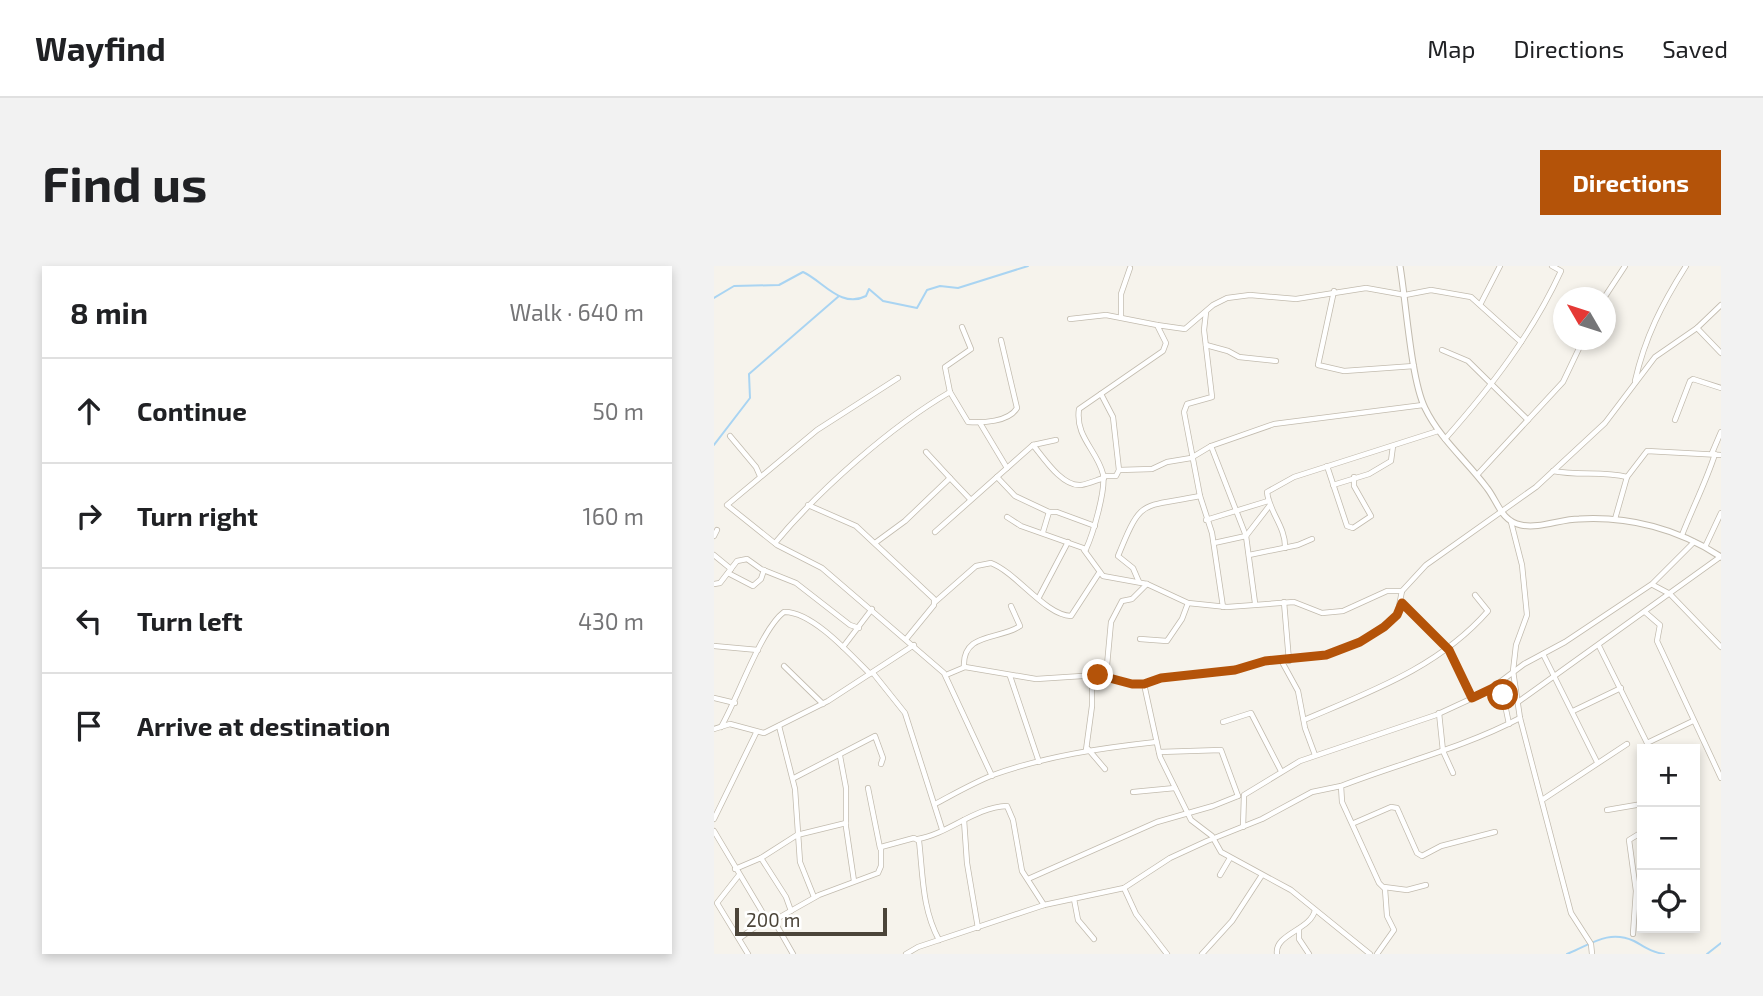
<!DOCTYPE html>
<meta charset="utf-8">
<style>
body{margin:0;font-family:"Exo 2",sans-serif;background:#f2f2f2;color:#202124}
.controls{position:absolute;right:21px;bottom:21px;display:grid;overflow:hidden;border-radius:0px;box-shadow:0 4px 10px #0003}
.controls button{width:63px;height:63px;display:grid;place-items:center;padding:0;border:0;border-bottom:2px solid #e0e0e0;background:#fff;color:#202124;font:35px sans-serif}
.compass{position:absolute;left:839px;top:21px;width:63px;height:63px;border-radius:50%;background:#fff;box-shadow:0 4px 10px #0003;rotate:309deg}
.scale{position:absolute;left:21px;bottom:18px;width:152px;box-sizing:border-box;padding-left:7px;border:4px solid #4b4439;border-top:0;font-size:19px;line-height:24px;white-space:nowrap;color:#4b4439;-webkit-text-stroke:5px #fff;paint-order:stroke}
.stop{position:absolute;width:21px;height:21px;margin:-16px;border:5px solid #b45309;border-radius:50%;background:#fff}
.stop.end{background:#b45309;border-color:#fff;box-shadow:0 2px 7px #0008}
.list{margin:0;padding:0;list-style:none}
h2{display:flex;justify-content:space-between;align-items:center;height:91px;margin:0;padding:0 28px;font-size:30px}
h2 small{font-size:23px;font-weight:400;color:#757577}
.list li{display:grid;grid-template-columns:46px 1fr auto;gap:21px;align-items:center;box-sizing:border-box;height:105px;padding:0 28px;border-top:2px solid #e0e0e0}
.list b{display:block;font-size:26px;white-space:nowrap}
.list em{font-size:23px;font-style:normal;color:#757577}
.icon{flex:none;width:38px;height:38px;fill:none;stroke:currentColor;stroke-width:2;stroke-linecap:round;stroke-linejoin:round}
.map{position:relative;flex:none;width:1007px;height:688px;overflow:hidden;border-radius:0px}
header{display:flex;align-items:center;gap:42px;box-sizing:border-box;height:98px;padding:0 35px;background:#fff;border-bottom:2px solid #e0e0e0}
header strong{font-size:33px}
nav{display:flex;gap:38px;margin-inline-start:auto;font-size:24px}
.intro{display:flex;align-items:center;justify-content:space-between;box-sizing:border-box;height:168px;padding:0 42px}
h1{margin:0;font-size:49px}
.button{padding:18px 32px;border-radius:0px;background:#b45309;color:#fff;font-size:24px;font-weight:700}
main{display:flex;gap:42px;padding:0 42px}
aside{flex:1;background:#fff;border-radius:0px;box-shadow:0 4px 10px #0003}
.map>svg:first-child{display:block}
</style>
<header>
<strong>Wayfind</strong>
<nav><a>Map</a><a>Directions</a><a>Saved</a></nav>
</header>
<div class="intro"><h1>Find us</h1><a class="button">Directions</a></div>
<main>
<aside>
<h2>8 min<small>Walk · 640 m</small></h2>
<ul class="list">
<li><svg class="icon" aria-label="ahead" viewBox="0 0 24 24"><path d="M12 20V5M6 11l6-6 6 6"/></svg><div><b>Continue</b></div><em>50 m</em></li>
<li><svg class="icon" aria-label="right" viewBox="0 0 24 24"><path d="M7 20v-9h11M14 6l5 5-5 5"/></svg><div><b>Turn right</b></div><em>160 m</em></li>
<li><svg class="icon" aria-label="left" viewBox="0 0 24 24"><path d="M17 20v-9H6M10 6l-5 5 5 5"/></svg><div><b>Turn left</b></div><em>430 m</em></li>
<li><svg class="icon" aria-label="arrive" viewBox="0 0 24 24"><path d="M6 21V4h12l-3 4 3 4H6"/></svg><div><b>Arrive at destination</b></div></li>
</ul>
</aside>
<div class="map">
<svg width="1007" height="688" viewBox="0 0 1007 688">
<rect width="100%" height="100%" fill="#f6f3ec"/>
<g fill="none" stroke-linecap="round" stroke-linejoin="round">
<g stroke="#a9d4f2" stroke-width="2">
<path d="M0 32 20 20 65 19 89 6C109 15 127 43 152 30L155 23 169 35 203 42 213 24 226 20 244 22 314 0"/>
<polyline points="0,179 36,132 35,108 125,30"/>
<path d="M853 688C876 679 894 663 920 675 931 681 937 686 950 688"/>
<polyline points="993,688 1007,677"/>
</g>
<g stroke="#c2bbae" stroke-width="6">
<g id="minor">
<polyline points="620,25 604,99 630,105 700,100"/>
<polyline points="890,32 911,0"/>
<polyline points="767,37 786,0"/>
<polyline points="492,46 490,64 498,131 473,138 470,146 486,230 498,267 509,341"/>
<polyline points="407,50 407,28 416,2"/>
<polyline points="356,53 392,49 443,59"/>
<path d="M248 61 257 83 231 101 236 126 254 156C268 157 295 156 303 142L287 74"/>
<polyline points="983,62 1007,87"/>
<polyline points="492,79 514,85 525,91 562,95"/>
<polyline points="728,84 754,95 814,154"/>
<polyline points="184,112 103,164 13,239 63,279 108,302 230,407 278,510"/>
<path d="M921 115C931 71 948 38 972 0"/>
<polyline points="387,128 399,151 405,204 402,210 389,210"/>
<polyline points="961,154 976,115 979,113 1007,122"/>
<polyline points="266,157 293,202"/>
<polyline points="16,170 42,201 46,210"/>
<path d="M731 173C777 121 818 68 847 5L838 0"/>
<path d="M319 179C329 191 348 221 367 219 374 218 383 214 390 212"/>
<polyline points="497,180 532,270 541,337"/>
<polyline points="212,186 236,212"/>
<polyline points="998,187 1007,166"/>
<polyline points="613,200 633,260 639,262 657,250 640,220 640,211"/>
<polyline points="405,204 438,203 453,196 477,192 497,180 560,158 709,139"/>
<path d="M839 205C864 210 888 205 913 211"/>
<polyline points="763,209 849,116 869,74"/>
<polyline points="283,211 301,230 335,246 329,266"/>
<polyline points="619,219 655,208 677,195 679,180"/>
<polyline points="94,239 142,260 220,333 220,339 193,372"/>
<polyline points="335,246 343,246 381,260"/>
<polyline points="293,251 307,260 372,283 370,284 389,310 433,318 474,337 513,341 580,336 608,347 629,345 673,325 688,325"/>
<polyline points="901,253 913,211 933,185 1007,189"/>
<polyline points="492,254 554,235"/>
<polyline points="797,256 808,299 813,349 802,379 799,405 806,452 857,647 877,678 878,688"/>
<polyline points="221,266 319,179 342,174"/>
<path d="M968 269C979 241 992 216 1001 188"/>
<polyline points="0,270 3,264"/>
<path d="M61 277C105 224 176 161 236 126"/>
<polyline points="161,277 191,255 236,212 256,233"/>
<polyline points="500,277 532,270 556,239"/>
<polyline points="991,281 1007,247"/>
<path d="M571 282C572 261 555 246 553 226L580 211 724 165"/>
<path d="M372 283C379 268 392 224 389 208 383 184 361 171 365 143L449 85 452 77 443 59 471 63 499 39 513 32 536 29 582 33 652 22 691 29 717 24 757 31 807 76"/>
<polyline points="0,289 17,303"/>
<polyline points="535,289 584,279 598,273"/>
<polyline points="14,307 39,320 47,313 50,304"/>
<path d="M425 316 419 302 404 290C428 231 426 242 486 230"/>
<polyline points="0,318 6,317 23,295 33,293 47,303 82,317 136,359 145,362"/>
<polyline points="939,319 956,328 1007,381"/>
<polyline points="325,331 354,276"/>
<path d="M221 336 262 300 277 297C303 307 331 349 357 350L385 307"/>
<polyline points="570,336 575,395"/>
<polyline points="688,337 735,384 758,432"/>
<polyline points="931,346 946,359 943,375 1007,512"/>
<polyline points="426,373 453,375 468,353 474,337"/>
<polyline points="0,380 44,384"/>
<polyline points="885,380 936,483"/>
<polyline points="129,381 158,343"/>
<polyline points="829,388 883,496"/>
<polyline points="567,394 584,425 591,462 601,489"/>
<polyline points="70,400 109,438"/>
<path d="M250 401C248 366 286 374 306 360L297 340"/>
<polyline points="159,407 191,447 228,563"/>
<polyline points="232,409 251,401 322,413 384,409 418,418 430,418 447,412 516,405 551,395 612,389 646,376 683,350 688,325 712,299 822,221 891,157 941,91 983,62 1007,39"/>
<polyline points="296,410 325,496"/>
<polyline points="392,410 397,356 408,335 418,333 433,318"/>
<polyline points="430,418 446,491 477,554 498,570 507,586 577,624 656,688"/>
<polyline points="779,422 789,429 795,458"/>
<polyline points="0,432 21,437"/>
<polyline points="804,436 1006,291"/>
<polyline points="859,445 907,422"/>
<polyline points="725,447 729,485 739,507"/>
<path d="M590 454C658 425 725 401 774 345L761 329"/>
<polyline points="509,456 537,447 567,505"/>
<polyline points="65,460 81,523 86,596 100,631"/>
<path d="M7 461C24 432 47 363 70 346 98 345 137 389 156 408"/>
<polyline points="0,463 16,458 50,467 114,435 200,379"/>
<polyline points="933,477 979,455"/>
<polyline points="374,483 391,503"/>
<polyline points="372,484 378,440 378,409"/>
<polyline points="445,486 507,484 524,530"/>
<polyline points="126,490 132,522 132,561 140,615"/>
<polyline points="80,512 161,470 169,492 167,498"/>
<polyline points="154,522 166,582"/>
<polyline points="419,526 461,522"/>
<polyline points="828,534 913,478"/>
<path d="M221 538C240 528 259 517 279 509 332 490 387 482 442 476"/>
<polyline points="893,544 928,538"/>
<polyline points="0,553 42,467"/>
<polyline points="250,554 253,597 264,662"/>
<polyline points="640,557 677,541 683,542 703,587 708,590 727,580 781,566"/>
<polyline points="529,561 530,529 586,495 722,449 774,425 810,398 851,376 938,318 980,276"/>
<polyline points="0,565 53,654"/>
<path d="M204 573C234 568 261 541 293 540L299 554 308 605 330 639"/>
<polyline points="47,592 83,569 132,557"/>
<polyline points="21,603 47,592 72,631 77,645"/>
<polyline points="25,609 3,637 34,688"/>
<polyline points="506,609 516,592"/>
<polyline points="314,613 443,556 499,540 524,530"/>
<polyline points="670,621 693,624 712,619"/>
<polyline points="410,622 422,648 453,688"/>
<polyline points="360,633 364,654 380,673"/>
<polyline points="59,653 79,688"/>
<polyline points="585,663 585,673 595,688"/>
<polyline points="919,668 922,625 915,574 928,566"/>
<path d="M26 672 48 656 66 651 105 629 164 607 167 600V581L200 572 205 575C209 609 208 643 225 674"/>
<polyline points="192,688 204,681 330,639 410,622 456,592 493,575 548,553 598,526 627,520"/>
<polyline points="488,688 518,655 548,609"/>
<path d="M563 688C560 668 597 664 601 644"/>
<path d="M663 688 680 664 673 650 671 623 665 617 628 536 627 520C686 497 749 482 806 452"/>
</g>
</g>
<g stroke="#c2bbae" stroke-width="7">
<path id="tertiary" d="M686 0C692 35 697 114 711 142 726 173 752 194 773 222 784 236 787 255 807 259 825 263 847 253 865 253 915 250 965 263 1007 291"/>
</g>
<use href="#minor" stroke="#fff" stroke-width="4.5"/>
<use href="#tertiary" stroke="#fff" stroke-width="5"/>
</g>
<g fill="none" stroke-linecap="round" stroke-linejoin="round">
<polyline stroke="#b45309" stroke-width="9" points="384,409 418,418 430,418 447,412 521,404 551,395 612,389 646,376 670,361 683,349 688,337 735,384 758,432 779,422 789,429"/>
</g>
</svg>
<div class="controls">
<button>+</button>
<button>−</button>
<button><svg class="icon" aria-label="locate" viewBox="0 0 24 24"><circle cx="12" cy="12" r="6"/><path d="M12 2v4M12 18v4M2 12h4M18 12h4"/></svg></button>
</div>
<svg class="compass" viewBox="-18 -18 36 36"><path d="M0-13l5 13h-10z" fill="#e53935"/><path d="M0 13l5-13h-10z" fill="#757577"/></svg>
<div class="scale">200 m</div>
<div class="stop" style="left:789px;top:429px"></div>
<div class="stop end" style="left:384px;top:409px"></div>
</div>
</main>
